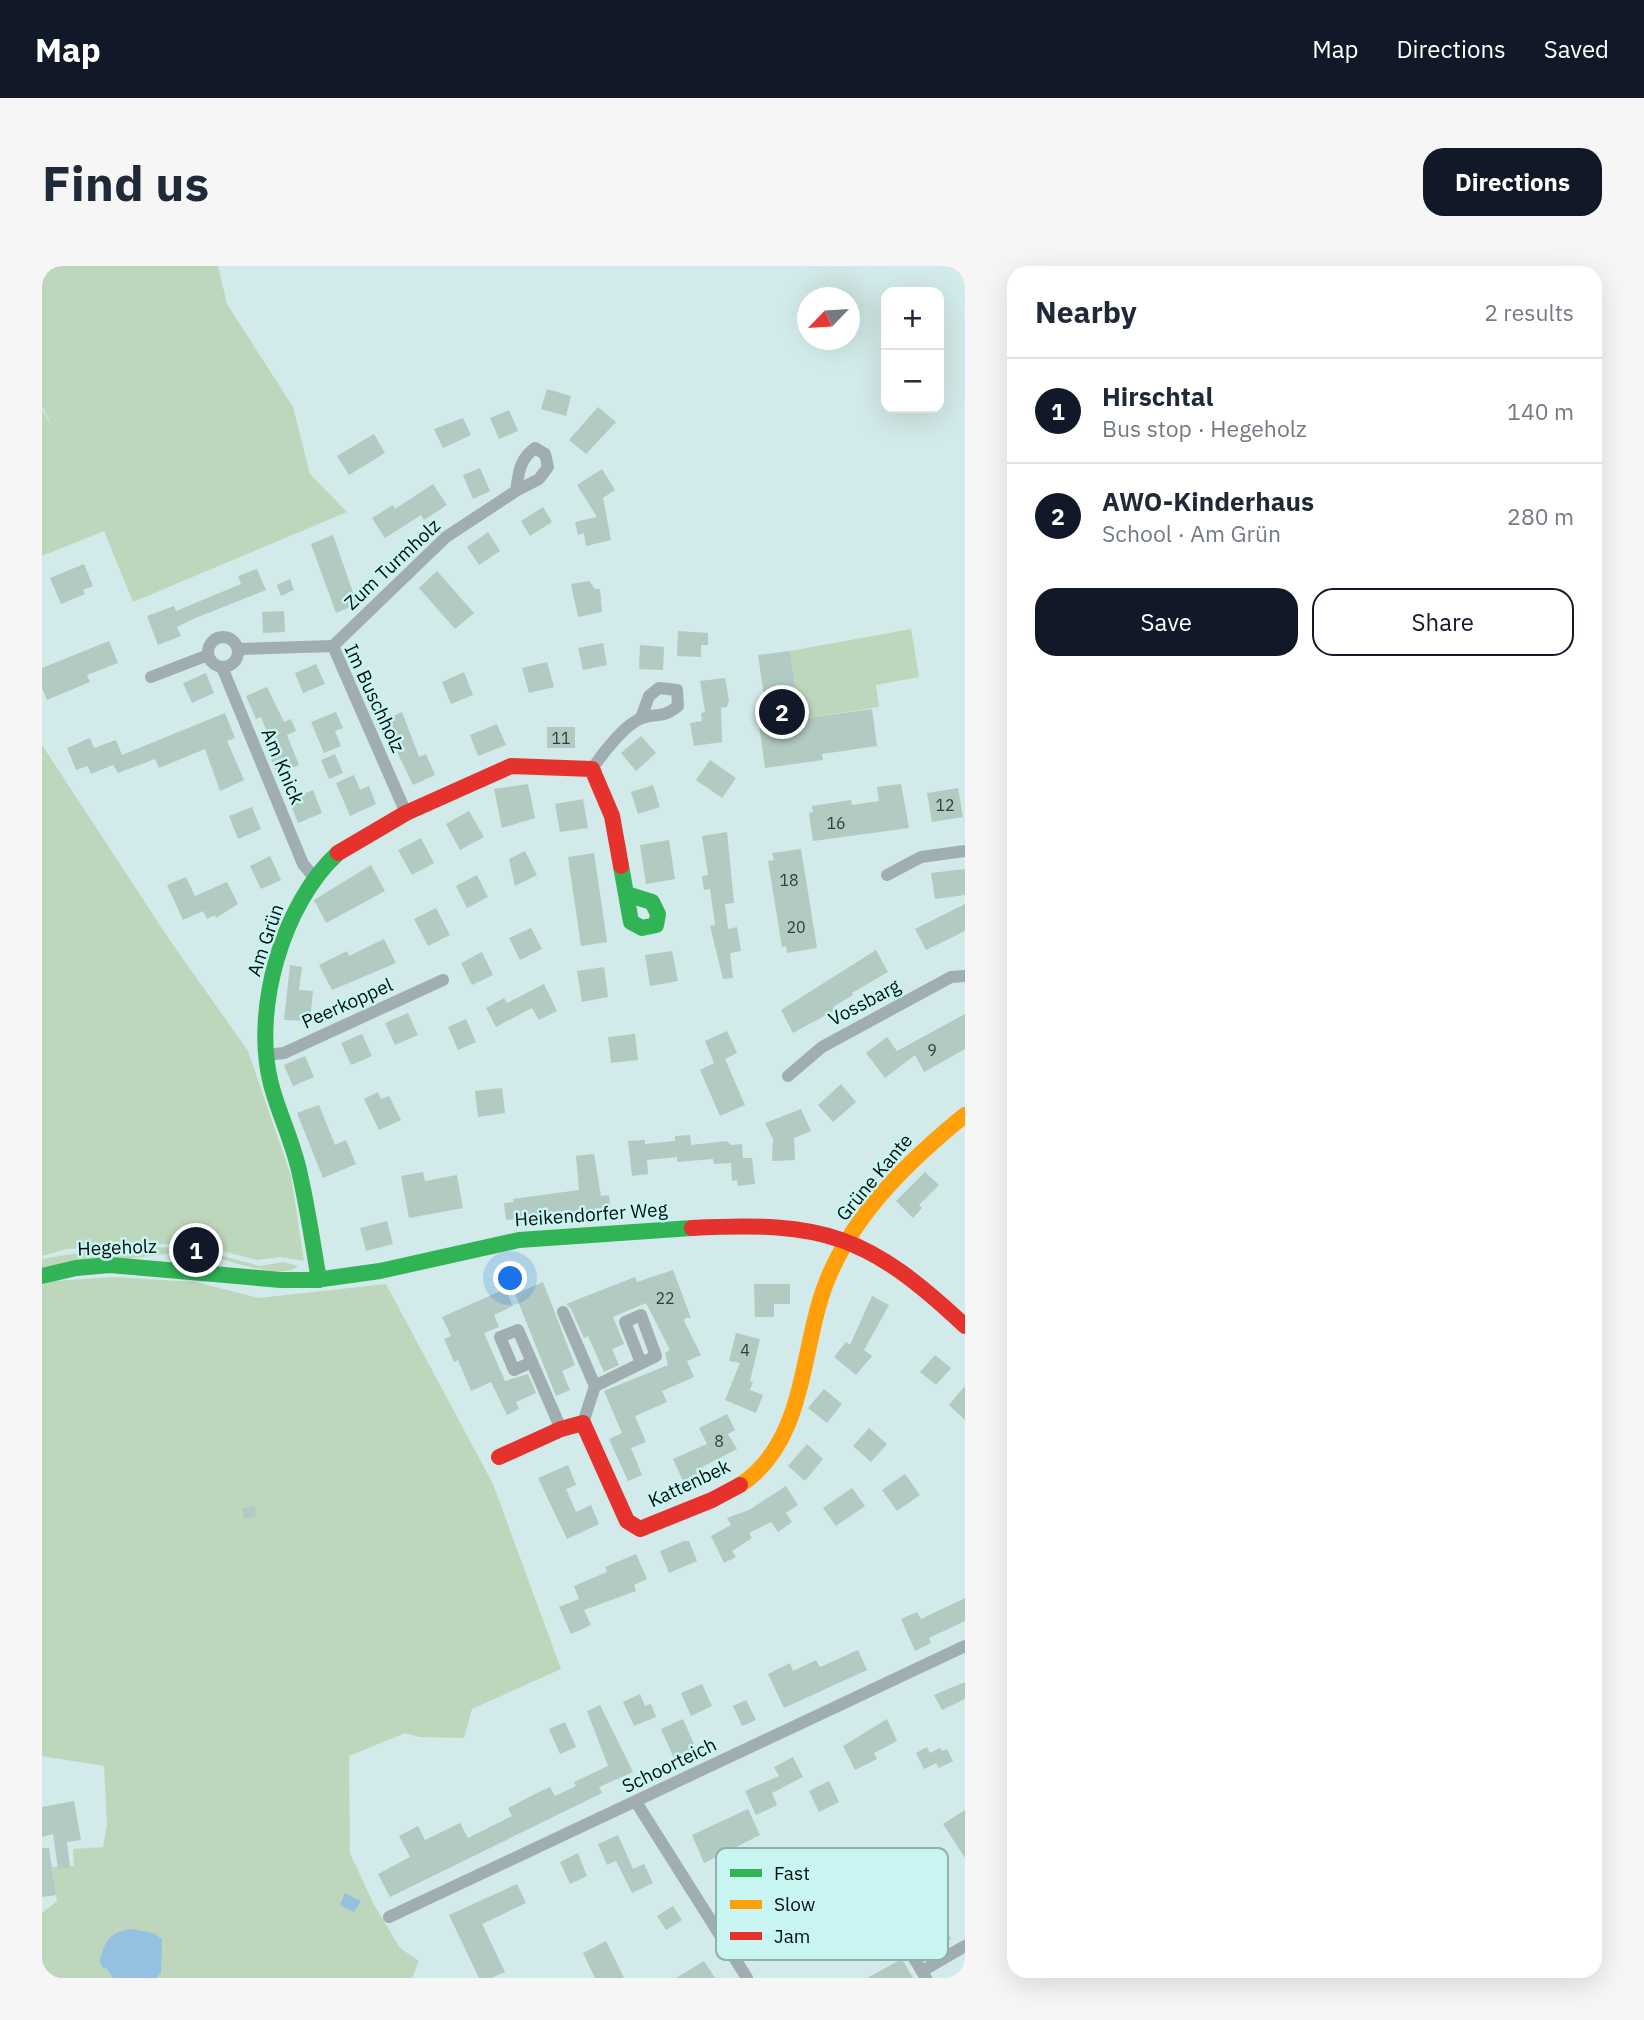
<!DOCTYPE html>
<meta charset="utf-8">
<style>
body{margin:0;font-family:"IBM Plex Sans",sans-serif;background:#f6f6f7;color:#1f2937}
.controls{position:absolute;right:21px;top:21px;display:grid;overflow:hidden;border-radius:14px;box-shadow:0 7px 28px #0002}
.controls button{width:63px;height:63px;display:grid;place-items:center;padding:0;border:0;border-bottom:2px solid #e0e1e3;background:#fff;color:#1f2937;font:35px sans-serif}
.compass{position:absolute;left:755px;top:21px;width:63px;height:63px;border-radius:50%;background:#fff;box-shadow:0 7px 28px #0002;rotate:245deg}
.you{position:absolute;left:469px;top:1013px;width:24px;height:24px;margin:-18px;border:5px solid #fff;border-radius:50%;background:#1a73e8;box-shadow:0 0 0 10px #1a73e833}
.badge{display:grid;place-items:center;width:46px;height:46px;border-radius:50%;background:#111827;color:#fff;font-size:23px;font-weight:700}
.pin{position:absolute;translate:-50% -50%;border:4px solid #fff;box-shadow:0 2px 7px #0006}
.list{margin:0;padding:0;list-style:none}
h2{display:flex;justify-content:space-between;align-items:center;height:91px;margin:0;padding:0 28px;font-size:30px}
h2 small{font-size:23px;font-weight:400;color:#747a83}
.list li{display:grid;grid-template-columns:46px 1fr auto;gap:21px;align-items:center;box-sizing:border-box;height:105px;padding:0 28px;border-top:2px solid #e0e1e3}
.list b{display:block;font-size:26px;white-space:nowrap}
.list p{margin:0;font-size:23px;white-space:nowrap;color:#747a83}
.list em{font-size:23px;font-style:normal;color:#747a83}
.actions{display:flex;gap:14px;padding:21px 28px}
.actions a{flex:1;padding:16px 0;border:2px solid #111827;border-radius:21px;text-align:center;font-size:24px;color:#111827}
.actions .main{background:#111827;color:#fff}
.map{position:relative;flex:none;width:923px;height:1712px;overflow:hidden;border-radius:21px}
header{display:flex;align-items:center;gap:42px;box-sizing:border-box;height:98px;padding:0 35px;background:#111827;color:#fff}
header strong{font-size:33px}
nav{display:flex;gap:38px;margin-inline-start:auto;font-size:24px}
.intro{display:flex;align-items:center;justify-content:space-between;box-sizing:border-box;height:168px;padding:0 42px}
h1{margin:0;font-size:49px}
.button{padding:18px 32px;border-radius:21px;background:#111827;color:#fff;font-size:24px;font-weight:700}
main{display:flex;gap:42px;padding:0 42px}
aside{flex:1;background:#fff;border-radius:21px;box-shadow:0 7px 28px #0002}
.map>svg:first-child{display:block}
</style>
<header>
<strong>Map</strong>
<nav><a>Map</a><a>Directions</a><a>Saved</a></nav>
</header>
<div class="intro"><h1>Find us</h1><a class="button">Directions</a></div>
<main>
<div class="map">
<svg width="923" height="1712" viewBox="0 0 923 1712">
<rect width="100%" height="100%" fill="#d2eae9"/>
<g fill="#bed7bc">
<polygon points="0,0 176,0 185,38 251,141 268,208 305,246 91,336 62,265 0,290 0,143 12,164 0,140"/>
<polygon points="869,363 877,411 834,419 837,441 758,453 748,385"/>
<polygon points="0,479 127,673 206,785 249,910 262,995 238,991 215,994 149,977 24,983 0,990"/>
<polygon points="138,981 138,986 0,1004 0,993 59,983"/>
<path d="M173 988 218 1000 242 996 256 1000C242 1014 191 996 172 991Z"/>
<polygon points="71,1011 153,1016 217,1032 344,1018 451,1218 519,1403 430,1443 422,1472 377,1471 363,1467 307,1490 308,1587 331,1637 358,1682 377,1695 370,1712 0,1712 0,1647 15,1635 10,1601 32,1600 31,1583 61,1581 65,1559 62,1500 0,1490 0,1019 13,1015"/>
</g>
<g fill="#94c0e1">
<polygon points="303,1627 319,1635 312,1646 298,1639"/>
<path d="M90 1663 111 1667 120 1673 119 1707 114 1712H71L65 1703 60 1701 58 1695C62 1675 69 1665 90 1663Z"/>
</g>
<g fill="#b2cac2">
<polygon points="505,123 529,130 524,150 499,143"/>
<polygon points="556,141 574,156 544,188 527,174"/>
<polygon points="467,144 476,165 457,173 448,152"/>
<polygon points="421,152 429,169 401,182 392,163"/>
<polygon points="332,168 343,187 307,209 295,190"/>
<polygon points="438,202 448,225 431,233 421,209"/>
<polygon points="560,203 573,224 561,232 569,274 544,280 542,267 536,269 533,256 555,251 535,219"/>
<polygon points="391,218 405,239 382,254 379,249 343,272 330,252 351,239 353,243"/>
<polygon points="501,241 510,256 488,270 479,255"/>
<polygon points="446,266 458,285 437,299 425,281"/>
<polygon points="291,269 315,338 294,347 269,278"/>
<polygon points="42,298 51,320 41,324 43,328 19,338 8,312"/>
<polygon points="215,303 224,324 151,353 135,361 139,370 116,379 105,350 132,340 134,345 199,318 196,310"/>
<polygon points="395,305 432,347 413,363 377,322"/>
<polygon points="248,313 252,324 239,330 235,319"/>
<polygon points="547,315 553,323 558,323 560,346 536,351 529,318"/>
<polygon points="242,345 243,366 221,367 220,346"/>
<polygon points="636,365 666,367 666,379 659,379 659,391 635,390"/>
<polygon points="67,375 76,397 45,409 48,416 5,434 0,422 0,402"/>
<polygon points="561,377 565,399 541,404 536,382"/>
<polygon points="598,379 622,381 621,404 597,403"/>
<polygon points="748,385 758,453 830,443 835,480 780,488 781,494 723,502 716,451 725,450 716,389"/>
<polygon points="505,396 512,421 487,427 480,402"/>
<polygon points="274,398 283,418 261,427 253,407"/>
<polygon points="422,406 431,429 409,438 400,416"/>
<polygon points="164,407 172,427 150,437 141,417"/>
<polygon points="683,412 687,434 685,441 679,442 680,476 652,480 648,457 660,455 659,447 663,446 658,415"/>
<polygon points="225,421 242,456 249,453 254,465 245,469 257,499 235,508 223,478 229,476 219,451 214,453 204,430"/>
<polygon points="294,446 301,462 293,465 299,480 282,487 269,456"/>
<polygon points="360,446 377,491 384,488 393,509 371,519 340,455"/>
<polygon points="183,447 193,472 185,475 202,514 178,525 163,483 117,502 113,493 76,507 71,499 49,508 46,500 34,504 25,482 48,472 52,482 74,474 80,489"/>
<polygon points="455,458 464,479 436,490 428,469"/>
<rect x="505" y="461" width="28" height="21"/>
<polygon points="599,470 614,487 594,505 579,487"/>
<polygon points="293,488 301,507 287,513 279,494"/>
<polygon points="668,494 694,512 680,532 654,514"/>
<polygon points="312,509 318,524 327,520 334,538 308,550 294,517"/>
<polygon points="486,518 493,552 460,562 452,523"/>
<polygon points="859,518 867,562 771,575 767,547 771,546 770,540 809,534 810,539 837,535 835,521"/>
<polygon points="611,519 618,541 596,548 589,526"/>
<polygon points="916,522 921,551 890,556 885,527"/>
<polygon points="271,524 280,547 256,557 247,534"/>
<polygon points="541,533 546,562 518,566 513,538"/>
<polygon points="210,541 219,563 196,573 187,550"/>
<polygon points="427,545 442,571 418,584 404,558"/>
<polygon points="685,566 692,637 683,638 686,663 695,661 699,685 688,687 691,712 681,713 668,660 673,659 668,623 662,624 660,610 666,609 660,570"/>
<polygon points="379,572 392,597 370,609 356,584"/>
<polygon points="627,574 633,613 604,618 598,579"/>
<polygon points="759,583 775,682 745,687 744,680 740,681 726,595 732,594 730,587"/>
<polygon points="483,585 495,609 473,620 467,593"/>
<polygon points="552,587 565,676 539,680 526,591"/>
<polygon points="228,590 239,614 219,623 208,600"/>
<polygon points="329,599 343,625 284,657 272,634"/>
<polygon points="923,603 923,629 893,633 889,607"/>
<polygon points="435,609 446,631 425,642 414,620"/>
<polygon points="144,611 153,630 185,616 196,638 174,652 173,649 165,653 161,645 141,654 125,619"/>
<polygon points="923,638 923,665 884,684 873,663"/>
<polygon points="394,642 408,669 386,680 372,653"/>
<polygon points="489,662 500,683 478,694 467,672"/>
<polygon points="342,673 354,697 290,724 277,699 305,685 307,690"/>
<polygon points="834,684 846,706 810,727 811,729 791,741 793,744 751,767 739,744"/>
<polygon points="630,685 636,715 608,720 603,689"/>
<polygon points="440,686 451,709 430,719 419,697"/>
<polygon points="248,699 260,701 257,724 271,725 268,755 242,754"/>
<polygon points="562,701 566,731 540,736 535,705"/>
<polygon points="502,718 515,745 497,754 490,742 454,761 444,742 462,732 465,737"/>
<polygon points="366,747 376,769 353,779 343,757"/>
<polygon points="923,748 923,783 882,806 873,789 843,812 824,787 845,771 855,785"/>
<polygon points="424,753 434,776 416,784 406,761"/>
<polygon points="685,765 695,787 683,793 703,839 678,850 658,804 672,797 663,775"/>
<polygon points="320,768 330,790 309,799 299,777"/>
<polygon points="593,768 596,794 569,797 566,771"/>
<polygon points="263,790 272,811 251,820 242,799"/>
<polygon points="799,818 814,836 791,856 776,839"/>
<polygon points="460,822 463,847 436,851 433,825"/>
<polygon points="336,826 339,833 347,830 359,854 337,864 322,833"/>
<polygon points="277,839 293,879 304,874 314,898 281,912 255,847"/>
<polygon points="759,843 769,865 752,872 753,894 730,895 731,873 723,857"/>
<polygon points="648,869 649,879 685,875 689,879 700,878 701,892 710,892 713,918 696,920 695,914 690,915 689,897 672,898 671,893 635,896 635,891 605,894 606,908 590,910 586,875 603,874 603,878 633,875 633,870"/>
<polygon points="552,888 559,930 567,929 569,944 464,954 462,937 472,936 471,933 537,924 534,890"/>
<polygon points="381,906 383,915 415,909 421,942 367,952 359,910"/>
<polygon points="883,906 897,919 877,939 880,942 871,952 854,935"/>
<polygon points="345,955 351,978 324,985 318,962"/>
<polygon points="631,1004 649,1052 643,1052 642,1055 659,1089 645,1095 652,1111 620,1125 625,1136 593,1150 604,1176 589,1182 600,1209 586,1215 567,1173 580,1167 562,1125 626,1099 623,1087 628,1084 604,1037 571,1051 582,1078 570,1083 577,1099 562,1106 546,1070 542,1072 529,1043 524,1038 593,1011 595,1016"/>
<polygon points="501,1016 533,1099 520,1105 528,1124 514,1130 473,1028"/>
<polygon points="712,1018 748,1018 748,1038 732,1038 732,1051 713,1051"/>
<polygon points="463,1023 471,1040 452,1049 457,1061 442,1067 463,1115 486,1108 494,1127 474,1136 477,1143 465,1149 449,1116 429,1125 416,1094 412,1096 402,1073 409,1070 400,1051"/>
<polygon points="830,1030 847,1039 822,1084 830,1090 814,1109 792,1091 804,1076 808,1079"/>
<polygon points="694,1067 718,1073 708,1115 711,1116 708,1124 721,1129 714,1147 683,1134 698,1097 687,1095"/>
<polygon points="893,1089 909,1102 894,1119 878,1106"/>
<polygon points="923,1120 923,1154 907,1139"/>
<polygon points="782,1123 800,1138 785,1157 766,1142"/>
<polygon points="685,1148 693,1164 686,1168 695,1183 660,1201 662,1206 641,1215 631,1193 665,1178 657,1162"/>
<polygon points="827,1162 845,1178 829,1196 811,1180"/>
<polygon points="765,1178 781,1193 763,1215 746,1200"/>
<polygon points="526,1199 534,1219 524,1223 534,1246 549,1239 557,1258 525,1273 496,1212"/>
<polygon points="863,1208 878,1229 855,1245 840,1224"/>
<polygon points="744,1220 756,1239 744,1247 750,1256 736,1266 729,1256 707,1267 710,1272 690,1285 694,1291 682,1297 669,1270 689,1259 685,1252 707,1244"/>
<polygon points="810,1222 823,1240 794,1260 781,1242"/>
<polygon points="213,1240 214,1251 202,1253 200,1242"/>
<polygon points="642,1275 647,1275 655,1295 627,1307 618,1285"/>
<polygon points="594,1288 605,1313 592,1319 594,1325 542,1344 549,1359 529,1368 517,1341 537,1333 532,1320 565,1306 563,1301"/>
<polygon points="923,1332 923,1355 887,1372 889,1377 873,1385 859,1353 875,1346 879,1353"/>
<polygon points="816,1384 825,1404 742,1442 726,1408 748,1397 751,1405 774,1394 778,1401"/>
<polygon points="923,1416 923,1433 900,1444 892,1429"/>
<polygon points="660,1418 670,1440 649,1450 639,1427"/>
<polygon points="598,1428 603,1440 609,1438 614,1451 592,1460 581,1436"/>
<polygon points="704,1434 714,1454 700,1460 691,1440"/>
<polygon points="558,1439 591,1506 557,1521 560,1527 348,1631 336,1608 368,1591 357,1570 376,1560 383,1574 418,1557 426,1572 470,1550 466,1542 497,1526 508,1521 513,1530 534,1520 532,1516 566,1500 545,1445"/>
<polygon points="641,1453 652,1478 647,1480 649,1484 632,1492 619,1463"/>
<polygon points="845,1453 855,1475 832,1487 835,1493 813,1504 801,1480"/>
<polygon points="523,1456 534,1481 518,1488 507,1463"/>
<polygon points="885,1481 888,1487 898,1482 900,1485 905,1483 911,1495 897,1502 894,1497 882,1503 874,1487"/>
<polygon points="751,1491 761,1511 730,1527 735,1539 714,1549 703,1525 737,1510 732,1501"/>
<polygon points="787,1515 797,1536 777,1546 767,1525"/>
<polygon points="32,1535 39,1574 25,1576 28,1601 16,1603 11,1568 0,1571 0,1541"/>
<polygon points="706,1543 718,1569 662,1597 650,1569"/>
<polygon points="923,1544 923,1592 901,1558"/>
<polygon points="576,1569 591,1603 602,1598 611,1617 590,1627 574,1595 565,1599 556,1578"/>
<polygon points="0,1582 7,1582 14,1629 0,1631"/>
<polygon points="536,1587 545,1610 528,1618 518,1596"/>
<polygon points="858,1587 909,1673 887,1686 836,1600"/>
<polygon points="475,1618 484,1637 440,1658 463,1706 449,1712 437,1712 407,1649"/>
<polygon points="631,1640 640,1654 624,1664 615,1650"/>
<polygon points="564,1675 582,1712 553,1712 541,1687"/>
<polygon points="860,1693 871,1712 825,1712"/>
<polygon points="662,1695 673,1712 634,1712"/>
</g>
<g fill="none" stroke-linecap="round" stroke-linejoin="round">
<g stroke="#a0aeb1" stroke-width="12">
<circle cx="181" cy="386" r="15"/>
<path d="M291 380 404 271 474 225C477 206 477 194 493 182L503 188 506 201 497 213 474 225"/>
<polyline points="291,380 364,547"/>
<polyline points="196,383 291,380"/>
<polyline points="180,401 261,598 272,611"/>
<polyline points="109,411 166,389"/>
<path d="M550 503C560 488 583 458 600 452 617 446 618 454 636 440L635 424 617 422 607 430 599 452"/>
<polyline points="845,609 879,591 923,585"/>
<polyline points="224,789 242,787 401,714"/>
<polyline points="746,810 780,781 909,711 923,710"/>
<polyline points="521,1046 553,1120 541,1157"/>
<polyline points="490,1096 472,1104 458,1071 476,1064 519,1163"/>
<polyline points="553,1120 614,1090 599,1049 583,1056 599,1097"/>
<polyline points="594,1536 705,1712"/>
<polyline points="821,1608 884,1712"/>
<polyline points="347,1651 923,1380"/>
<polyline points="880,1705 923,1680"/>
</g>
<g stroke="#30b455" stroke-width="16">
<polyline points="579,600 589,656 600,662 614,659 616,648 610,636 584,628"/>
<polyline points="0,1010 34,1002 68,999 239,1014 273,1014 338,1005 477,974 650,962"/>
<path d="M277 1014C271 979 266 944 258 909 252 878 237 849 229 818 210 745 240 638 296 587"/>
</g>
<path stroke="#ff9f0a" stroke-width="16" d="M698 1219C766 1175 758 1079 786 1012 814 945 868 894 923 849"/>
<g stroke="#e5322d" stroke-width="16">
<polyline points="296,587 364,547 469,500 550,503 570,550 579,600"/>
<path d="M650 962C783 955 826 969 923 1060"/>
<polyline points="457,1191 519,1163 541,1157 585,1255 598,1263 670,1234 698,1219"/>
</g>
</g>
<g text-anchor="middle" stroke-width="5" stroke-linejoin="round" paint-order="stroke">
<g font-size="16" fill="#2e3f3c">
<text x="519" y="478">11</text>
<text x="903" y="545">12</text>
<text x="794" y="563">16</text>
<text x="747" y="620">18</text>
<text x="754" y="667">20</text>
<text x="890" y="790">9</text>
<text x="623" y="1038">22</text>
<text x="703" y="1090">4</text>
<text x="677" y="1181">8</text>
</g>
<g font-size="19" fill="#021110" stroke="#c8f5f1">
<text transform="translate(350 298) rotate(-43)" y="7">Zum Turmholz</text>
<text transform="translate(333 432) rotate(65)" y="7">Im Buschholz</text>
<text transform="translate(241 500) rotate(67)" y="7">Am Knick</text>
<text transform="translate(223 674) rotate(-71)" y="7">Am Grün</text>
<text transform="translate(822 736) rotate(-28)" y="7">Vossbarg</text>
<text transform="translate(305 737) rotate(-24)" y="7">Peerkoppel</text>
<text transform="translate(832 911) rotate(-50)" y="7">Grüne Kante</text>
<text transform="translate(549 948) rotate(-4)" y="7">Heikendorfer Weg</text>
<text transform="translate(75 981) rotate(-2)" y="7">Hegeholz</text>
<text transform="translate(647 1217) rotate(-25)" y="7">Kattenbek</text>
<text transform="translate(627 1499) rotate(-26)" y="7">Schoorteich</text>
</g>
</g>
<rect x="674" y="1582" width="232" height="112" rx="10" fill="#c8f5f1" stroke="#8db1ae" stroke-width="2"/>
<rect x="688" y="1603" width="32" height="8" fill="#30b455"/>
<rect x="688" y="1634" width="32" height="9" fill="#ff9f0a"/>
<rect x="688" y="1666" width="32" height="8" fill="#e5322d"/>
<g font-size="19" fill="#021110">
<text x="732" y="1614">Fast</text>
<text x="732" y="1645">Slow</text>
<text x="732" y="1677">Jam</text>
</g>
</svg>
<div class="controls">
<button>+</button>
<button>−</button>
</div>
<svg class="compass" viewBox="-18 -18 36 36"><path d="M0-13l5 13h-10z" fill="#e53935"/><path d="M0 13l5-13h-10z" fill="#747a83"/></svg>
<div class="you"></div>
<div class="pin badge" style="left:154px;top:984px">1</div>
<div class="pin badge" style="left:740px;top:446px">2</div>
</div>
<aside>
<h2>Nearby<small>2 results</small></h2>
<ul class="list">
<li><span class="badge">1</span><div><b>Hirschtal</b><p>Bus stop · Hegeholz</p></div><em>140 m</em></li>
<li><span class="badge">2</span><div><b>AWO-Kinderhaus</b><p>School · Am Grün</p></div><em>280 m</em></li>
</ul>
<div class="actions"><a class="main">Save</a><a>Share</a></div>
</aside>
</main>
